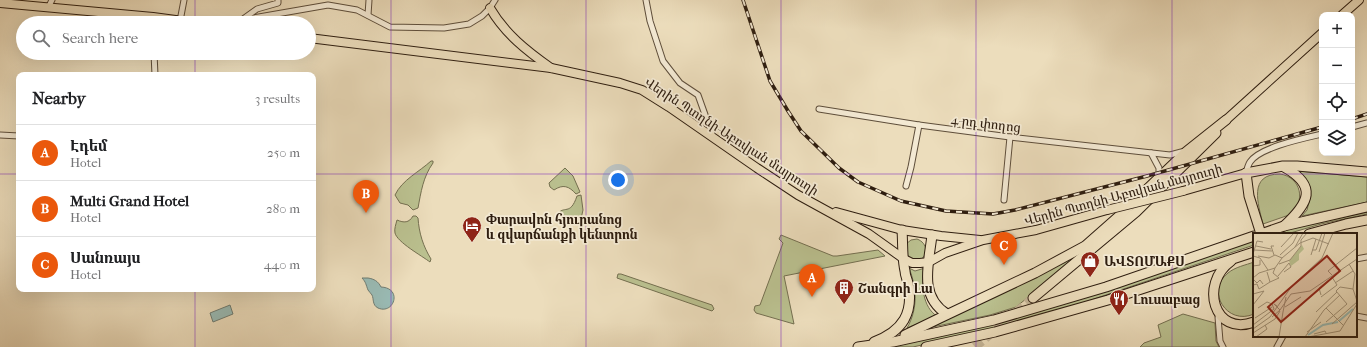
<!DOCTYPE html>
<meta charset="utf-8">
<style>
body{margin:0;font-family:"IM FELL French Canon","Noto Serif Armenian",serif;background:#f2f2f2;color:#202124}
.controls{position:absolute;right:12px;top:12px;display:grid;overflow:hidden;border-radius:8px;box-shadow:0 4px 16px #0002}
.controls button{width:36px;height:36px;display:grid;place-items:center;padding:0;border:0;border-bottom:1px solid #e0e0e0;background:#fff;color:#202124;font:20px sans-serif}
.you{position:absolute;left:618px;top:180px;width:14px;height:14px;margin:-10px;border:3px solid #fff;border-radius:50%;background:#1a73e8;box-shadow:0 0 0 6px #1a73e833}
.badge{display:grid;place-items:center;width:26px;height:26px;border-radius:50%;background:#ea580c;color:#fff;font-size:13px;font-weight:700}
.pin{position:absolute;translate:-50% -33px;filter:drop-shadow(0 1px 2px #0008)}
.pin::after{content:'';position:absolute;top:21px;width:14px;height:12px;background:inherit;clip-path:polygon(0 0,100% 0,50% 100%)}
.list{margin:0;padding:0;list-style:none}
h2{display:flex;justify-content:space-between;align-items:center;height:52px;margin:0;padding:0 16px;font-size:17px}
h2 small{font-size:13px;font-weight:400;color:#757577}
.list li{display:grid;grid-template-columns:26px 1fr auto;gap:12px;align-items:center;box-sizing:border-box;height:56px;padding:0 16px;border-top:1px solid #e0e0e0}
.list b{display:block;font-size:15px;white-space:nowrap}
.list p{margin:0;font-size:13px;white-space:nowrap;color:#757577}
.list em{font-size:13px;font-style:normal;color:#757577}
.icon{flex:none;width:22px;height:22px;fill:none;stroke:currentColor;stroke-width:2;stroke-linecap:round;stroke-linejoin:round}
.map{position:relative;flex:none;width:1367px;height:347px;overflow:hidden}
.search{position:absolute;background:#fff;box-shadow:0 4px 16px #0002;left:16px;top:16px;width:300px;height:44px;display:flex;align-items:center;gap:10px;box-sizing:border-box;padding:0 14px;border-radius:22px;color:#757577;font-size:15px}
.panel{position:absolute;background:#fff;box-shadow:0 4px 16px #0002;left:16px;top:72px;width:300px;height:220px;border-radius:8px}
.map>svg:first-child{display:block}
</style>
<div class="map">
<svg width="1367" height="347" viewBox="0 0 1367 347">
<rect width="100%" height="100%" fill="#ecddbc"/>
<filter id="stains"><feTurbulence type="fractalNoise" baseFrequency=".005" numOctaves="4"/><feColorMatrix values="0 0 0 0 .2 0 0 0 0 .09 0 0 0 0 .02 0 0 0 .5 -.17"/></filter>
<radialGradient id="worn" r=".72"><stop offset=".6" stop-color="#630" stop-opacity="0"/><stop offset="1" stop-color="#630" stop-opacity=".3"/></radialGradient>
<g fill="#bac08f" stroke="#746f50">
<path d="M431 161H433V163C423 177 421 192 418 208L413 210 408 205 400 203 395 195C402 180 419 172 431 161Z"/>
<path d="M565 168 573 176 580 192 576 194C569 186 563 184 554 190L550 187 549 183Z"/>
<polygon points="1296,171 1367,177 1367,202 1302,216 1307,210 1310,198"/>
<path d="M1280 174C1301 177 1307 202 1289 215L1263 224C1258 204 1248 174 1280 174Z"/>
<path d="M581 195 583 210 580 223 558 218 557 215C564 204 570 217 577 196Z"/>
<polygon points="1367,209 1367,214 1321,224 1287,234 1272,234 1288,228"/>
<path d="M413 216H416L418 218C419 233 423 246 431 259L430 262C422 256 397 242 395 233 394 229 396 224 397 220 404 223 409 223 413 216Z"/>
<polygon points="781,235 833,256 837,256 878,250 885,256 784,276 794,324 756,313 754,310 755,306 760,305 783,243 779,239"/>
<path d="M917 239C928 243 929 256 918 261L907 258 906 244 911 240Z"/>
<polygon points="1254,240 1254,245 1076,305 994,328 913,347 889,347"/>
<polygon points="1081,254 1016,307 990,315 923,329"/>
<path d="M1254 262V314C1227 326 1205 291 1228 273 1235 267 1246 265 1254 262Z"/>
<path d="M909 268 915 271 925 268C920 283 923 308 937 316L907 328C918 309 917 288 909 268Z"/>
<polygon points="618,274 621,274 712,305 714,309 712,311 617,278"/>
<polygon points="1183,314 1215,323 1216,341 1219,347 1140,347 1144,343 1161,337 1158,325"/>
</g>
<g fill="#99bbb5" stroke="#6f7c73">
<path d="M368 278C374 279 378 281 381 287 403 288 394 315 378 308 372 305 374 299 372 295 371 293 369 292 368 290 366 285 366 282 362 278Z"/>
<polygon points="230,305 233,314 213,322 210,313"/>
</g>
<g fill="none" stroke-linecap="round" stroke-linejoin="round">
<polyline stroke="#c6b79a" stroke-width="9" stroke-dasharray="9 4.5" stroke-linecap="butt" points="975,347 1033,298"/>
<g stroke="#5e4e3b" stroke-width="7">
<g id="street">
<polyline points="646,0 650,21 663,61 680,83 698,95 713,137"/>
<polyline points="48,8 52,0"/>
<polyline points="368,15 369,0"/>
<polyline points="243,19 257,9 278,3 278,0"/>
<polyline points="180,21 184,0"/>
<polyline points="238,23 242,20 328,5 357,10 390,27 444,28 469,24 482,16 490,8 495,0"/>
<polyline points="154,53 155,75"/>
<polyline points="819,109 919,125 1010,137 1170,155 1185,151"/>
<polyline points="1352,127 1367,123"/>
<polyline points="0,135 19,136"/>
<polyline points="1151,153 1159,168 1159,176"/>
<path d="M1246 173C1247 169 1248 165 1250 162 1260 147 1305 138 1322 134"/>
<polyline points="906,186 911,167 919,125"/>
<polyline points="1004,200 1010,137"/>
<polyline points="1356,259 1367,257"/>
<polyline points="1222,316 1218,317 1220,341 1223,347"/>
<polyline points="1356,316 1367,318"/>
<polyline points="1277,347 1283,336"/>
</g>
</g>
<g stroke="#2f1e10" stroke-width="10">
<g id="primary">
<polyline points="0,3 153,17 198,23"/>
<path d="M490 8C505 34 527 51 551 68"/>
<polyline points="1342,15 1359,0"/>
<polyline points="309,38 551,68 620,83 642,90 669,107 757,168 798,195 869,234 904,259 912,263 920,263 929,262 945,253 983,240 1036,230 1107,210"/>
<polyline points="1226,120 1322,33"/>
<polyline points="1183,191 1246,173"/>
<polyline points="836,212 902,230 941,236 980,240"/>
</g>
</g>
<g stroke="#2f1e10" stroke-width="11">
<g id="highway">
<path d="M1284 167C1318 186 1309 203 1284 226"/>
<polyline points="1261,234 1249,196 1246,173 1283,166 1297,166 1367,172"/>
<polyline points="1261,234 1284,226 1367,207"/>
<polyline points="1309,234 1346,224 1367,220"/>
<path d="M932 235C929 263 918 296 947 314"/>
<path d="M1231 261C1199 284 1214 337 1254 322"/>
<polyline points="1033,298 1136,212 1216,133"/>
<polyline points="905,335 940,318 1035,273 1085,246 1119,216 1187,151 1226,120"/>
<path d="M874 342C903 331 914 313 908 283 907 279 905 275 905 271 902 258 903 244 902 230"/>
<polyline points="858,347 893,342 994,320 1106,287 1254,236"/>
<polyline points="926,347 995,332 1108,300 1254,252"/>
</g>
</g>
<use href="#street" stroke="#f3e9d3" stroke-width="5"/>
<use href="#primary" stroke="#ecddbc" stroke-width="8"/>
<use href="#highway" stroke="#ecddbc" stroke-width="9"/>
<g stroke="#2f1e10" stroke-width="3.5">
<g id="rail">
<polyline points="743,0 770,81 788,111 801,131 839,168 858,182 901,201 946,211 993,214 1015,210 1147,176 1322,127"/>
<polyline points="1352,119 1367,114"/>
</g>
</g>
<use href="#rail" stroke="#f3e9d3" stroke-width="2" stroke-dasharray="6" stroke-linecap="butt"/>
<g stroke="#2f1e10" stroke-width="10" stroke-linecap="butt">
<polyline id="primary-bridge" points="1107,210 1183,191"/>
</g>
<use href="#primary-bridge" stroke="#ecddbc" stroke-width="8"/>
</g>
<path fill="none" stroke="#7b2cbf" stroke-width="1" stroke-opacity="0.55" d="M195 0V23M391 0V347M586 0V347M781 0V347M976 0V347M1172 0V347M195 53V75M0 174H19M313 174H1367M195 289V347"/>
<defs>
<g id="hotel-pin" transform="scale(1)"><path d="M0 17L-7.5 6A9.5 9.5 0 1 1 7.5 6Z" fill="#8f2418" stroke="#f3e9d3"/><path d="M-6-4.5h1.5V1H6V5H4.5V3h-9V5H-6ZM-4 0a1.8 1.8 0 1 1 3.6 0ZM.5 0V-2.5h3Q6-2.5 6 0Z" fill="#fff"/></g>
<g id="shop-pin" transform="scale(1)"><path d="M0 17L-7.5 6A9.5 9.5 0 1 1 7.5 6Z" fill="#8f2418" stroke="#f3e9d3"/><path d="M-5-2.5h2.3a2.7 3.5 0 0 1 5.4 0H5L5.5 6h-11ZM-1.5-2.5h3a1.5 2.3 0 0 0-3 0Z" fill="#fff"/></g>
<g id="building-pin" transform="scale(1)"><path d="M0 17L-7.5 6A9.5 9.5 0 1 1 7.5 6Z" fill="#8f2418" stroke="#f3e9d3"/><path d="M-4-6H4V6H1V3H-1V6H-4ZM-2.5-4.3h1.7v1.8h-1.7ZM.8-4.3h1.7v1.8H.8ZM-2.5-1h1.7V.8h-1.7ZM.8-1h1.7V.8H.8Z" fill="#fff"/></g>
<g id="restaurant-pin" transform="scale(1)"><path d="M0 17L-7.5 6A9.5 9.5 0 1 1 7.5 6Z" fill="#8f2418" stroke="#f3e9d3"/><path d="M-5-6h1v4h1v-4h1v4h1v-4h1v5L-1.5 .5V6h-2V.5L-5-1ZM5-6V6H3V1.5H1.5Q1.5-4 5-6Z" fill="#fff"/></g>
</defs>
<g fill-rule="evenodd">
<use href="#hotel-pin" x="472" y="226"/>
<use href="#shop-pin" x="1090" y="261"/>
<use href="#building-pin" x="844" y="288"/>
<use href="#restaurant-pin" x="1119" y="299"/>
</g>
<g text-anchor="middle" stroke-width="3.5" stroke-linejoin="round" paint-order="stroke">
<g font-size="13" fill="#2f1e10" stroke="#f3e9d3">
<text transform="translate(986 123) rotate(7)" y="5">4-րդ փողոց</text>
<text transform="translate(732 136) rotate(33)" y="5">Վերին Պտղնի-Աբովյան մայրուղի</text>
<text transform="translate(1123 194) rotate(-15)" y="5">Վերին Պտղնի-Աբովյան մայրուղի</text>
</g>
<g font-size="13" font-weight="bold" fill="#2f1e10" stroke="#f3e9d3" text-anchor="start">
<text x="486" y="224">Փարավոն հյուրանոց<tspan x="486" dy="15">և զվարճանքի կենտրոն</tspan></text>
<text x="1104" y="266">ԱՎՏՈՄԱՔՍ</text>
<text x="858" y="293">Շանգրի Լա</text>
<text x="1133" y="304">Լուսաբաց</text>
</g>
</g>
<g transform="translate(1253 233)">
<rect width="104" height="104" fill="#ecddbc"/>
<path d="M49 12 51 16 46 21V27L38 33 36 28Z" fill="#bac08f"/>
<path fill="none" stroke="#99bbb5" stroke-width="2" d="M86 88 100 76M55 102 70 92 85 89"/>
<path fill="none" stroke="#a09177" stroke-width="1" d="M3 13 18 16M21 13H18L21 22M28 14 41 0M42 14 50 0M1 17 19 18M59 17H63L69 0M66 19 72 0M0 21 4 8 10 9M27 22 40 10 45 0M58 22 63 6M0 23 7 25 15 37M5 23 16 25 22 22 29 25M26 31 37 27 48 13V7L54 0M96 31 102 41 100 56 104 68M0 33 7 32V27M31 39 38 34 36 30M79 42 75 38 104 15M25 43 36 30M0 45 6 40 22 35 29 25 47 10 60 5 76 11M0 46 4 50 7 47 10 51M17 49 26 45 20 40 22 35M82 50 100 38M0 52 4 51 6 56 17 49 14 39M87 54 100 56M0 61 11 58 0 72M68 62 66 55 76 47M68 64 84 52 79 44M32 74 48 64M73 75 91 93M27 77 38 61 57 58 104 26M30 79 33 64M63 79 84 59M19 84 27 77 21 71 24 73M2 85 19 74M73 89 94 71 83 58 87 54M79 91 104 69M0 92 21 76 19 71 14 69 5 75M0 96 17 84 39 53 69 25 80 0M87 98 104 71M54 99 68 89M0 100 22 86 27 78M61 101 72 98 73 100M3 104 14 96 12 92M26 104 30 79M52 104 71 77 87 62M55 104 87 98"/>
<path fill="#8f2418" fill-opacity="0.15" stroke="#8f2418" stroke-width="2" d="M74 23 87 38 28 89 15 74Z"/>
<rect width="104" height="104" fill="none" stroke="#2f1e10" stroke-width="2"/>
</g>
<rect width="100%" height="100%" filter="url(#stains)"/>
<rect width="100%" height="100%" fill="url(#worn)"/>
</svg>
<div class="controls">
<button>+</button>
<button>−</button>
<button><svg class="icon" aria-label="locate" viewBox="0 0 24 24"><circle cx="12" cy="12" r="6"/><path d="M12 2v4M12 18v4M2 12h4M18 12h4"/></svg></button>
<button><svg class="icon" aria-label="layers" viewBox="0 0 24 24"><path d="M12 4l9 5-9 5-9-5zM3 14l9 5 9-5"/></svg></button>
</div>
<div class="you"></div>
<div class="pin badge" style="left:812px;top:297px">A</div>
<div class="pin badge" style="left:366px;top:213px">B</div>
<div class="pin badge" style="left:1004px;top:265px">C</div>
<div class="search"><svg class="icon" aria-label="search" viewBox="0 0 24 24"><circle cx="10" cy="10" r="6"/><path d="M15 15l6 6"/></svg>Search here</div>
<section class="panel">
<h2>Nearby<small>3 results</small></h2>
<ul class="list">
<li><span class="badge">A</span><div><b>Էդեմ</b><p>Hotel</p></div><em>250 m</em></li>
<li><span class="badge">B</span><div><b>Multi Grand Hotel</b><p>Hotel</p></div><em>280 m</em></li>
<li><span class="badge">C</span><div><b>Սանռայս</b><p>Hotel</p></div><em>440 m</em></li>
</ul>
</section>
</div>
